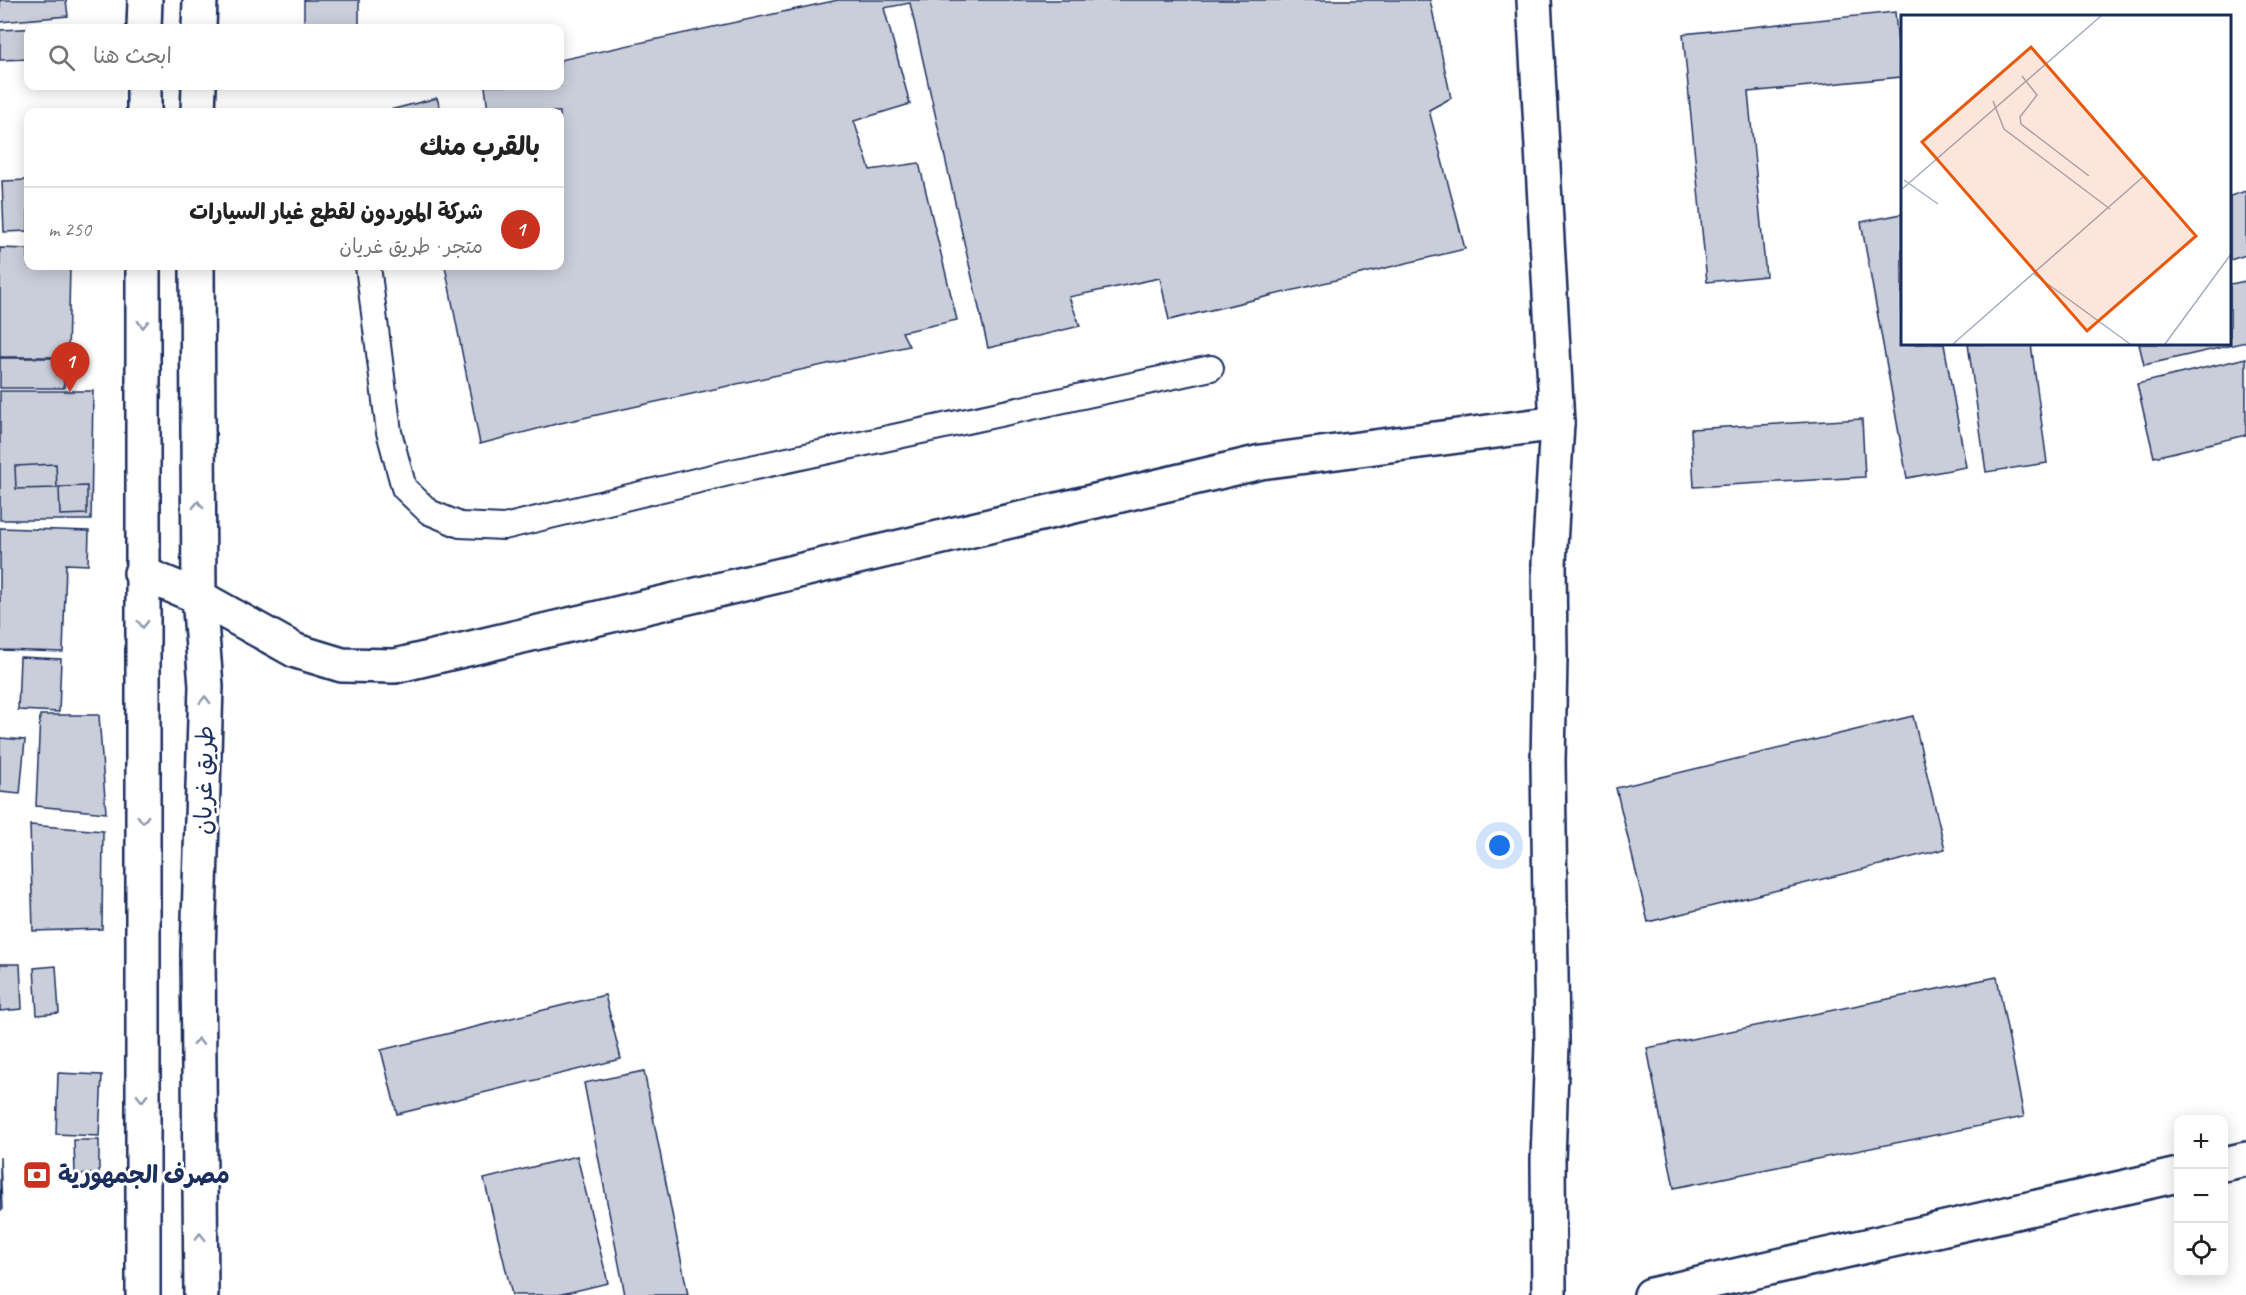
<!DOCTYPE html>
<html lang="ar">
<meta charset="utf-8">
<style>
body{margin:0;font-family:Caveat,"Playpen Sans Arabic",sans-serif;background:#f6f6f6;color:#222;direction:rtl}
.controls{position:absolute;right:18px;bottom:18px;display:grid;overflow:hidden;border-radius:12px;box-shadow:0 3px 15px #0003}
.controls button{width:54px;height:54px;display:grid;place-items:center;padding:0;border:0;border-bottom:2px solid #e0e0e0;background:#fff;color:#222;font:30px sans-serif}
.you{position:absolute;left:1500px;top:846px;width:21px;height:21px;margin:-15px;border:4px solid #fff;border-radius:50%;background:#1a73e8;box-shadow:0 0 0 9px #1a73e833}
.badge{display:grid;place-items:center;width:39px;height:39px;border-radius:50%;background:#c8321e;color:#fff;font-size:20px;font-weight:700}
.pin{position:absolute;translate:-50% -50px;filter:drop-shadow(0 2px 3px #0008)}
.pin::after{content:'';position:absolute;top:32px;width:21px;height:18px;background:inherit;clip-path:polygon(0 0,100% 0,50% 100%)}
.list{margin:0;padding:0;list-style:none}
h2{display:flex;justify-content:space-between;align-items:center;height:78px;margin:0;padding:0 24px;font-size:26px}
h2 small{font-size:20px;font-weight:400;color:#767676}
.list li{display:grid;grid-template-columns:39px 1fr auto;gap:18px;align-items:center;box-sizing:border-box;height:84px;padding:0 24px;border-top:2px solid #e0e0e0}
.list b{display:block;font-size:22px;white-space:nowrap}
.list p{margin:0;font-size:20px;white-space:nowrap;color:#767676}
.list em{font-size:20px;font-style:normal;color:#767676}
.icon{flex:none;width:33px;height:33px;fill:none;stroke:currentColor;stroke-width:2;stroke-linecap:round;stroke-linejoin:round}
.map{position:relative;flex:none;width:2246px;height:1295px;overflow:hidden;direction:ltr}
.search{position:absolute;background:#fff;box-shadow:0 3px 15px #0003;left:24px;top:24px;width:540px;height:66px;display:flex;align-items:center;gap:15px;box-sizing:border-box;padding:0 21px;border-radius:12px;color:#767676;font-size:22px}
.panel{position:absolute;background:#fff;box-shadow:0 3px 15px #0003;left:24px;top:108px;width:540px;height:162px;border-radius:12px;direction:rtl}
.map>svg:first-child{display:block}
</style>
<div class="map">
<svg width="2246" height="1295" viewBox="0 0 2246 1295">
<rect width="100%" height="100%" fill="#fff"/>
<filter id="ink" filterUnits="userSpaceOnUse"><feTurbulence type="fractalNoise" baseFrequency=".0167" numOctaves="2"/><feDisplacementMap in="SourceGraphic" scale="12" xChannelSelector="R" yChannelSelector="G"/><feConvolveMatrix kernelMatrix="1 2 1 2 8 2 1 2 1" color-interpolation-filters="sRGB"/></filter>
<g filter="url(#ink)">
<g fill="#caceda" stroke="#1b2f5e" stroke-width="1.5">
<polygon points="0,0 66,0 68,16 0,22"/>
<rect x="304" y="0" width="55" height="28"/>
<polygon points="838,0 1430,0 1451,98 1429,110 1465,249 1169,320 1160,278 1069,297 1080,326 988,348 910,3 884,8 910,104 854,121 870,170 919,163 957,320 902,332 909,346 556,424 480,444 445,266 560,266 560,112 488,112 485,86 560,86 560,60"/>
<polygon points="1895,12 1901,77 1748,92 1766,276 1707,282 1683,34"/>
<polygon points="65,27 28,28 28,59 0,60 0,30"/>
<polygon points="437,98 441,112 382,112"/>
<polygon points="28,180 28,231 4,232 2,181"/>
<polygon points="2246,191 2246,255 2230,260 2230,196"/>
<polygon points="1902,214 1902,344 1944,344 1966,467 1907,478 1861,222"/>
<polygon points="0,248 28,249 28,266 70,266 68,357 0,357"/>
<polygon points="2246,281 2246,342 2144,365 2139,344 2230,344 2230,284"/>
<polygon points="1968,344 2031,344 2047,463 1986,472"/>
<rect x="0" y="358" width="64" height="30"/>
<polygon points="2246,358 2246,435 2154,457 2137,384"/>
<polygon points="0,391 93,391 91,520 0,520"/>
<polygon points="1862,419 1865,477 1694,487 1691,429"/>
<polygon points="56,464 57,488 16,489 15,466"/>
<polygon points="87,486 87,514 60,515 59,487"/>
<polygon points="0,528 89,531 88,565 66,564 63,652 0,650"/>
<polygon points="20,657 61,659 59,712 18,710"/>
<polygon points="40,715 99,715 106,813 36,806"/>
<polygon points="1913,716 1945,849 1648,922 1616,788"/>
<polygon points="0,738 25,740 20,794 0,792"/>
<polygon points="30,825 103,831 102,929 33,931"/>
<polygon points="0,964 20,964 22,1009 0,1011"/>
<polygon points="56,966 59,1013 37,1015 34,968"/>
<polygon points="1997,977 2024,1117 1674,1188 1647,1048"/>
<polygon points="605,995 621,1059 397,1114 381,1050"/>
<polygon points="644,1071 688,1295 625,1295 584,1083"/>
<polygon points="58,1073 102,1075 99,1136 56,1134"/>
<polygon points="74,1140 99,1140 99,1174 75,1174"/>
<polygon points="577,1156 608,1283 558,1295 512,1295 484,1179"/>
<polygon points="0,1157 2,1210 0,1210"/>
</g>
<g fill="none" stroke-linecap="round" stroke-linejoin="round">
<g stroke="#1b2f5e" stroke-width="28">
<polyline id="service" points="368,266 389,432 404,488 429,512 460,525 504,527 737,471 1211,368"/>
</g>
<g stroke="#1b2f5e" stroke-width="38">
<g id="minor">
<polyline points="1534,0 1557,423 1549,563 1550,657 1548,762 1552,1043 1548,1160 1549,1295"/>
<polyline points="141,573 199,597 296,651 342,665 395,666 1261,462 1557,423"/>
<polyline points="2224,1164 2246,1159"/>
<polyline points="1651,1295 2178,1175"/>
</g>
</g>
<g stroke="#1b2f5e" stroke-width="38">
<g id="trunk">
<polyline points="144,28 145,0"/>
<polyline points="199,28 200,0"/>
<polyline points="144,112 144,86"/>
<polyline points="198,112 199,86"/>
<polyline points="143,266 143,1295"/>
<polyline points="197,266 199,597 206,686 198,953 201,1295"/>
</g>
</g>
<use href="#service" stroke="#fff" stroke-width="24"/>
<use href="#minor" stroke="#fff" stroke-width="33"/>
<use href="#trunk" stroke="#fff" stroke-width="33"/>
</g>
<defs><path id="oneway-chevron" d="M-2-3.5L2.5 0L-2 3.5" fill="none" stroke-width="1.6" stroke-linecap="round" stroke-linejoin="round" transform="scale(1.5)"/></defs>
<g stroke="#8d97ae">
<use href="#oneway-chevron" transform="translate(143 324) rotate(90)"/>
<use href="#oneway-chevron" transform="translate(198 505) rotate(-90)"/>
<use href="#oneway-chevron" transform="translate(143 624) rotate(89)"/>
<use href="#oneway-chevron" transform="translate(205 700) rotate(-89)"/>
<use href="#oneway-chevron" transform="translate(143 819) rotate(90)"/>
<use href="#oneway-chevron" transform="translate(198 1042) rotate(-90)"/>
<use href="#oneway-chevron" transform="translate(142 1098) rotate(90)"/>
<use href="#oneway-chevron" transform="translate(200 1237) rotate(-91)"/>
</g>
</g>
<defs>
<g id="bank-square" transform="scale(1.5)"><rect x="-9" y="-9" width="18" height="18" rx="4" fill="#c8321e" stroke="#fff"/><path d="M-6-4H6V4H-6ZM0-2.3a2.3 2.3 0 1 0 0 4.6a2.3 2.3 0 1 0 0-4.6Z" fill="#fff"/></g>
</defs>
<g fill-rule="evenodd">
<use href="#bank-square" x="37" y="1175"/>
</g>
<g text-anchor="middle" stroke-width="6" stroke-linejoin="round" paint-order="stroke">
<g font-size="24" fill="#1b2f5e" stroke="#fff">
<text transform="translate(204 780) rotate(-89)" y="8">طريق غريان</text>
</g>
<g font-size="24" font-weight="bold" fill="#1b2f5e" stroke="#fff" text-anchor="start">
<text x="58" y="1183">مصرف الجمهورية</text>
</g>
</g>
<g transform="translate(1901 15)">
<rect width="330" height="330" fill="#fff"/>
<path fill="none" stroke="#a4acbf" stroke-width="1.5" d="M121 61 136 80 119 102 120 109 188 161M92 86 103 114 209 194M3 165 37 189M0 175 200 1M133 259 229 329M52 329 243 161M264 329 330 239"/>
<path fill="#e8590c" fill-opacity="0.15" stroke="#e8590c" stroke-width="3" d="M130 32 295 221 186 316 21 127Z"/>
<rect width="330" height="330" fill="none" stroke="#1b2f5e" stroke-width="3"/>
</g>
</svg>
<div class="controls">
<button>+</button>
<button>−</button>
<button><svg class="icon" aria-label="locate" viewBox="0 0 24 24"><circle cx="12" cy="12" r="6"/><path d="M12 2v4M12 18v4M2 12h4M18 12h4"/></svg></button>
</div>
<div class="you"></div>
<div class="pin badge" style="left:70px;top:392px">1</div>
<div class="search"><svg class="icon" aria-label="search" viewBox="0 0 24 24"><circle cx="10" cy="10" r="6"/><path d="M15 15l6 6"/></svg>ابحث هنا</div>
<section class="panel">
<h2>بالقرب منك<small></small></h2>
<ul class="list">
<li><span class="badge">1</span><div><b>شركة الموردون لقطع غيار السيارات</b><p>متجر · طريق غريان</p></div><em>250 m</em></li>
</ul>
</section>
</div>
